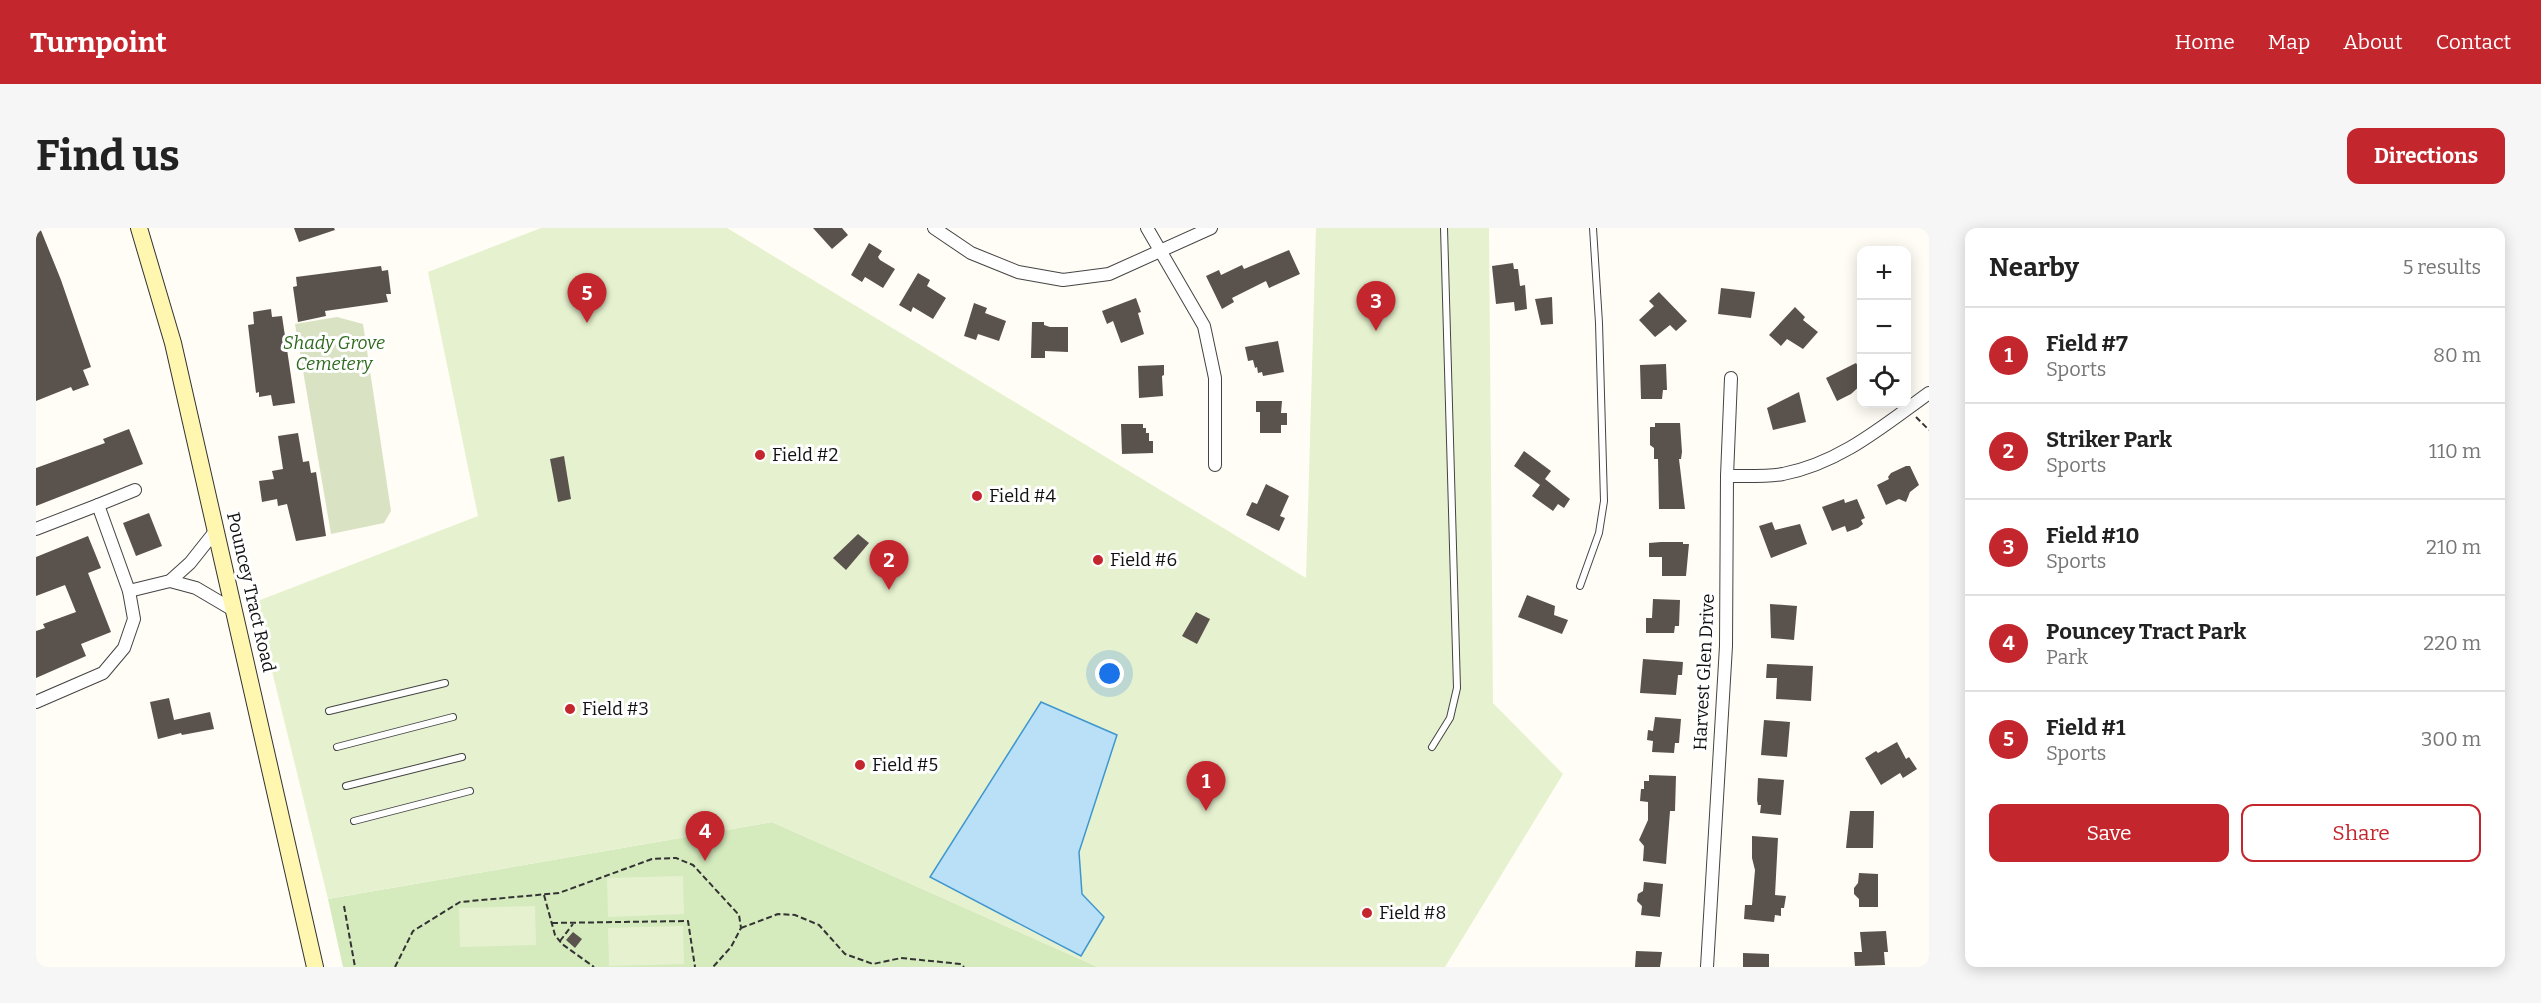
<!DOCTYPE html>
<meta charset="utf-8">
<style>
body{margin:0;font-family:Bitter,serif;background:#f6f6f6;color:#222}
.controls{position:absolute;right:18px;top:18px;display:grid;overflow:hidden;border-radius:12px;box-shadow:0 3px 15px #0003}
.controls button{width:54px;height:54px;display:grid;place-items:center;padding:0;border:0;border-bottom:2px solid #e0e0e0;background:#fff;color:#222;font:30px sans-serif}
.you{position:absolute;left:1074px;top:446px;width:21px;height:21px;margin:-15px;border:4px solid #fff;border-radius:50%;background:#1a73e8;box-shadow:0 0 0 9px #1a73e833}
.badge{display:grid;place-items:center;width:39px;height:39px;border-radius:50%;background:#c4262e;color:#fff;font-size:20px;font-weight:700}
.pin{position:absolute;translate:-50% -50px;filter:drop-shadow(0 2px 3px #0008)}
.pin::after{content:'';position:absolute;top:32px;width:21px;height:18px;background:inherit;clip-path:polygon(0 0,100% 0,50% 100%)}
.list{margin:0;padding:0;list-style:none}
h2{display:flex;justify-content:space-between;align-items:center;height:78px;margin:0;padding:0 24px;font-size:26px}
h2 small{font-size:20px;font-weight:400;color:#767676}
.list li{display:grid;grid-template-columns:39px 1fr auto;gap:18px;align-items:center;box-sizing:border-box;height:96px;padding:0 24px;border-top:2px solid #e0e0e0}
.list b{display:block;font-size:22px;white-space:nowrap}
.list p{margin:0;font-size:20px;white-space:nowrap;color:#767676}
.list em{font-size:20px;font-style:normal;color:#767676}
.actions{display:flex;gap:12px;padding:18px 24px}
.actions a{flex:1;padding:14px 0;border:2px solid #c4262e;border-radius:12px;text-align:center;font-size:21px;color:#c4262e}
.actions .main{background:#c4262e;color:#fff}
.icon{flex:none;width:33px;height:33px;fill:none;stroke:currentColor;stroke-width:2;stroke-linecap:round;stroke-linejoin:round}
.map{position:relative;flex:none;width:1893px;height:739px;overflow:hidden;border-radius:12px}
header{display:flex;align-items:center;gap:36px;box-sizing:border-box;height:84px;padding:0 30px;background:#c4262e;color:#fff}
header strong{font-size:28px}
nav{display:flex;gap:33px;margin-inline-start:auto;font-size:21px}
.intro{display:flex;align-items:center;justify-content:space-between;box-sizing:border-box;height:144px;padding:0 36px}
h1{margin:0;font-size:42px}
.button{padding:15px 27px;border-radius:12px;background:#c4262e;color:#fff;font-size:21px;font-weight:700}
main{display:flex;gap:36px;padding:0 36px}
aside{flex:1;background:#fff;border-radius:12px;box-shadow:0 3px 15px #0003}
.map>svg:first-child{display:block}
</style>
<header>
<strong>Turnpoint</strong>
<nav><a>Home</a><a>Map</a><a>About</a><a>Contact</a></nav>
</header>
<div class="intro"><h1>Find us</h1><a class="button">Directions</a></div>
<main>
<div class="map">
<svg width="1893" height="739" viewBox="0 0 1893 739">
<rect width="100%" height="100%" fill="#fffdf5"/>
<polygon fill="#d5ebbd" points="736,594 1062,739 307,739 292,671"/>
<polygon fill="#d9e3c4" points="301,89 327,96 355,283 348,295 295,306 259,96"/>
<g fill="#e6f2cf">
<polygon points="505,0 691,0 1270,350 1280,0 1453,0 1457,475 1527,546 1409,739 1062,739 736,594 292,671 219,374 442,288 392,44"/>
<polygon points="647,648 648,686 572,689 571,650"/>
<polygon points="499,678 500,717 424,719 423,680"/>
<polygon points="647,698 648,736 573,738 572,700"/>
</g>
<polygon fill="#b9e0f7" stroke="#3f96cf" stroke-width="1.5" points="1005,474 1081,507 1043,624 1046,666 1068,689 1045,728 894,649"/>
<g fill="#5a524d">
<polygon points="0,0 4,0 25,52 55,139 47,142 53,157 37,163 35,159 0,173"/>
<polygon points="258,0 298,0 299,2 263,14"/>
<polygon points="777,0 806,0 812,7 796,21"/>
<polygon points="833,15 846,23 842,29 844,32 859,41 847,60 829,49 826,54 815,47"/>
<polygon points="1253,22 1264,46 1233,60 1230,53 1196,70 1198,74 1186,81 1170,48 1183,42 1185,47 1206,37 1208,41"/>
<polygon points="1477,35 1478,41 1482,41 1484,58 1489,57 1491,81 1479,83 1478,74 1460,76 1456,38"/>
<polygon points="345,38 346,43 352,42 355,66 350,66 352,74 289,83 290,88 262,94 257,59 261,58 260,49"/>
<polygon points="882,45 894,52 891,58 910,70 897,91 877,79 875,84 863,77"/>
<polygon points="1685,60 1719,64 1715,90 1682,86"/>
<polygon points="1623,64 1651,93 1640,103 1634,97 1619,109 1603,92 1618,78 1613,73"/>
<polygon points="1516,69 1517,96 1505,97 1499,71"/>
<polygon points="1100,70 1105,84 1102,85 1108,106 1085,115 1077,93 1071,96 1066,83"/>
<polygon points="938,75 951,80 949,85 970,93 963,113 942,106 940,112 928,108"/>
<polygon points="1759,79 1769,89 1767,92 1782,104 1767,121 1751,111 1745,118 1733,107"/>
<polygon points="235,81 236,89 246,88 259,175 237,178 235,167 223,169 223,164 220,165 212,97 218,96 217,84"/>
<polygon points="996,94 1008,94 1008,97 1014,99 1032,99 1032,124 1009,123 1009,130 995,130"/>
<polygon points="1242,113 1248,144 1227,148 1226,144 1222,145 1221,139 1219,140 1217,132 1212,133 1209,119"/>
<polygon points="1820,135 1826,145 1826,156 1815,166 1801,173 1790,150"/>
<polygon points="1630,136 1631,162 1627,162 1626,171 1605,171 1604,137"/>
<polygon points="1128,137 1128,147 1126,148 1127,168 1103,170 1102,138"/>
<polygon points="1763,164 1770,194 1737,202 1731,180"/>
<polygon points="1220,173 1246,173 1245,185 1251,185 1251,197 1245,197 1245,205 1224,205 1224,184 1220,184"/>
<polygon points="1619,195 1644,195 1646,224 1645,231 1643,231 1649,281 1623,281 1622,231 1618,231 1618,220 1614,217 1614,199 1619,199"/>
<polygon points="1085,196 1107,196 1107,200 1110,200 1110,205 1113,205 1113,213 1117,213 1117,225 1086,226"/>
<polygon points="93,201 107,236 0,278 0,240 69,215 67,211"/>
<polygon points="262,205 267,234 273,233 275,245 280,244 290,308 260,313 251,276 242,278 241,271 226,274 223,253 238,251 236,243 247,241 242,208"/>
<polygon points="1488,223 1515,243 1509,251 1534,271 1528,280 1522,276 1517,283 1496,268 1504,257 1478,238"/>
<polygon points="528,228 535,271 522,274 514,231"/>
<polygon points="1870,238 1874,238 1883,257 1874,264 1870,274 1863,271 1850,277 1841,257 1853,251 1852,249 1855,245"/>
<polygon points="1230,256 1253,268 1244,288 1249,290 1243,303 1210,287 1216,274 1221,276"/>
<polygon points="1808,271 1809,275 1821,271 1829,290 1825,292 1827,296 1822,300 1811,304 1809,298 1796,303 1786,279"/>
<polygon points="113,285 126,318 100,328 87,295"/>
<polygon points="1736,294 1739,302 1764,296 1771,316 1735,330 1723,298"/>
<polygon points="822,306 833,315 810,342 797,330"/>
<polygon points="52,308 65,340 52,345 75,404 45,416 50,428 0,450 0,403 9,400 7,396 40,384 29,357 0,368 0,329"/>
<polygon points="1625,314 1647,314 1647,316 1653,316 1650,348 1626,348 1626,329 1613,329 1613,315"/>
<polygon points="1491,367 1519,378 1518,387 1532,392 1526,406 1482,389"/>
<polygon points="1617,371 1644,372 1643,398 1639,398 1638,405 1610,405 1610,390 1616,390"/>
<polygon points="1734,376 1761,378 1758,412 1735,410"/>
<polygon points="1160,384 1174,391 1161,416 1146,408"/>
<polygon points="1607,431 1647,434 1646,447 1642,447 1640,467 1604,465"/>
<polygon points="1731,436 1777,438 1775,473 1740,471 1741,450 1730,450"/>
<polygon points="133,470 138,492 174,484 178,501 146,507 145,505 122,511 114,474"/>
<polygon points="1619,489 1645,491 1643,515 1639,515 1638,525 1616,524 1617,513 1611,512 1612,502 1617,503"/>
<polygon points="1728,492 1754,494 1751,529 1725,527"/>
<polygon points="1861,514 1870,531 1873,529 1881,541 1867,550 1864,545 1845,557 1829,530 1840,523 1842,525"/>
<polygon points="1613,547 1640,548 1639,583 1634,583 1630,636 1607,633 1608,618 1603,612 1612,592 1612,574 1604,573 1605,561 1608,561 1608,553 1613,553"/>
<polygon points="1722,550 1748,552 1745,587 1724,585 1725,577 1722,577 1721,572"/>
<polygon points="1814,583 1838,583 1837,620 1810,620"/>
<polygon points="1716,608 1742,610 1739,667 1750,668 1748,680 1745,680 1745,688 1739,687 1738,694 1708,691 1709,677 1716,677 1719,642 1716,630"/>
<polygon points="1823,645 1842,646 1842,679 1823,679 1823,671 1818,666 1818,660 1822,655"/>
<polygon points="1608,654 1627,656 1624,689 1605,687 1606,678 1601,673 1602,666 1607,663"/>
<polygon points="1850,703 1852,724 1848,724 1849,737 1819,738 1818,724 1826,724 1824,704"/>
<polygon points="537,704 546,711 539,720 530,712"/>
<polygon points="1600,723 1626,724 1624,739 1599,739"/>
<polygon points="1707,725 1733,726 1733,739 1707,739"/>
</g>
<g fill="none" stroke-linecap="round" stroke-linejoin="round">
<g stroke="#444" stroke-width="8">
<g id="service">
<polyline points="1544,358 1563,305 1568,273 1563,95 1557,0"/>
<polyline points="293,483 409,455"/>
<polyline points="301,519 417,489"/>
<polyline points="1396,519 1414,490 1421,460 1408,0"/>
<polyline points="310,558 426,529"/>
<polyline points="318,593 434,563"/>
</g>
</g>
<g stroke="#444" stroke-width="14">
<g id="minor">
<polyline points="898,0 935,25 982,44 1027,52 1073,46 1175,0"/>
<polyline points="1111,0 1168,98 1179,150 1179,237"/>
<path d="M1691 248C1710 248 1729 249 1747 246 1804 235 1847 198 1893 165"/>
<polyline points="62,277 99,262"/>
<polyline points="0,301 62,277 93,363 134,353 154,335 181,301"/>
<polyline points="134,353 160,360 199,383"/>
<polyline points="0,474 67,445 88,420 98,391 93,363"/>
<polyline points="1671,739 1690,418 1691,248 1695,150"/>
</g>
</g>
<g stroke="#333" stroke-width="18">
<polyline id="secondary" points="103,0 137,115 279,739"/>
</g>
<g stroke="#333" stroke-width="2" stroke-dasharray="6 3" stroke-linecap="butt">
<polyline points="1880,189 1893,202"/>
<polyline points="508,667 519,707 526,716 558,739"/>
<polyline points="308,678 319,739"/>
<polyline points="516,695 652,693 659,739"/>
<polyline points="705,700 742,686 759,687 783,697 809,726 837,736 865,730 925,736 928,739"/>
<polyline points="524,713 537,696"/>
<polyline points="359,739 377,703 424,674 523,665 616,631 640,630 657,637 703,687 705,700 695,719 677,739"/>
</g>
<use href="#service" stroke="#fff" stroke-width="6"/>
<use href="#minor" stroke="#fff" stroke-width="12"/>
<use href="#secondary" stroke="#fff6b0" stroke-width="16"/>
</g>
<g fill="#c4262e" stroke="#fff" stroke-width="2">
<circle cx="724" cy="227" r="6"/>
<circle cx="941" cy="268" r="6"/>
<circle cx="1062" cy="332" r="6"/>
<circle cx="534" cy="481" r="6"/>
<circle cx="824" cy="537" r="6"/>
<circle cx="1331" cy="685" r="6"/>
</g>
<g text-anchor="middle" stroke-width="6" stroke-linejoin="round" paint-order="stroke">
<g font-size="18" font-style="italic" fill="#2f6b1f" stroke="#fff">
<text x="298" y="121">Shady Grove<tspan x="298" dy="21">Cemetery</tspan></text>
</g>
<g font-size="18" fill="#111" stroke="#fff" text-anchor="start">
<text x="736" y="233">Field #2</text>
<text x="953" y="274">Field #4</text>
<text x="1074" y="338">Field #6</text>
<text x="546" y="487">Field #3</text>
<text x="836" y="543">Field #5</text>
<text x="1343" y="691">Field #8</text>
</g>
<g font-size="18" fill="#111" stroke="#fff">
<text transform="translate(215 364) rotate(77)" y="6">Pouncey Tract Road</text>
<text transform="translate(1668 444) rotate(-87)" y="6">Harvest Glen Drive</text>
</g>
</g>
</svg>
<div class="controls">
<button>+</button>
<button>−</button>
<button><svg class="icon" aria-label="locate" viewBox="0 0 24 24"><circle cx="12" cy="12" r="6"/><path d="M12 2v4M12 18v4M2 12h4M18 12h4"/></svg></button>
</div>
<div class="you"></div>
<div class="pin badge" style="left:1170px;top:583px">1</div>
<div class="pin badge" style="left:853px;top:362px">2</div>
<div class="pin badge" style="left:1340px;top:103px">3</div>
<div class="pin badge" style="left:669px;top:633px">4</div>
<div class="pin badge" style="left:551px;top:95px">5</div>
</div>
<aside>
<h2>Nearby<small>5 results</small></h2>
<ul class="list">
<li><span class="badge">1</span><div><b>Field #7</b><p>Sports</p></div><em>80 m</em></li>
<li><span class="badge">2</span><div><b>Striker Park</b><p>Sports</p></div><em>110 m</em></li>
<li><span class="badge">3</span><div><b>Field #10</b><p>Sports</p></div><em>210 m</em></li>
<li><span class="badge">4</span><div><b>Pouncey Tract Park</b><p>Park</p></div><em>220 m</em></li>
<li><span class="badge">5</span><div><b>Field #1</b><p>Sports</p></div><em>300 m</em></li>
</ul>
<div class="actions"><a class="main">Save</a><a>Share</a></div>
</aside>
</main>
